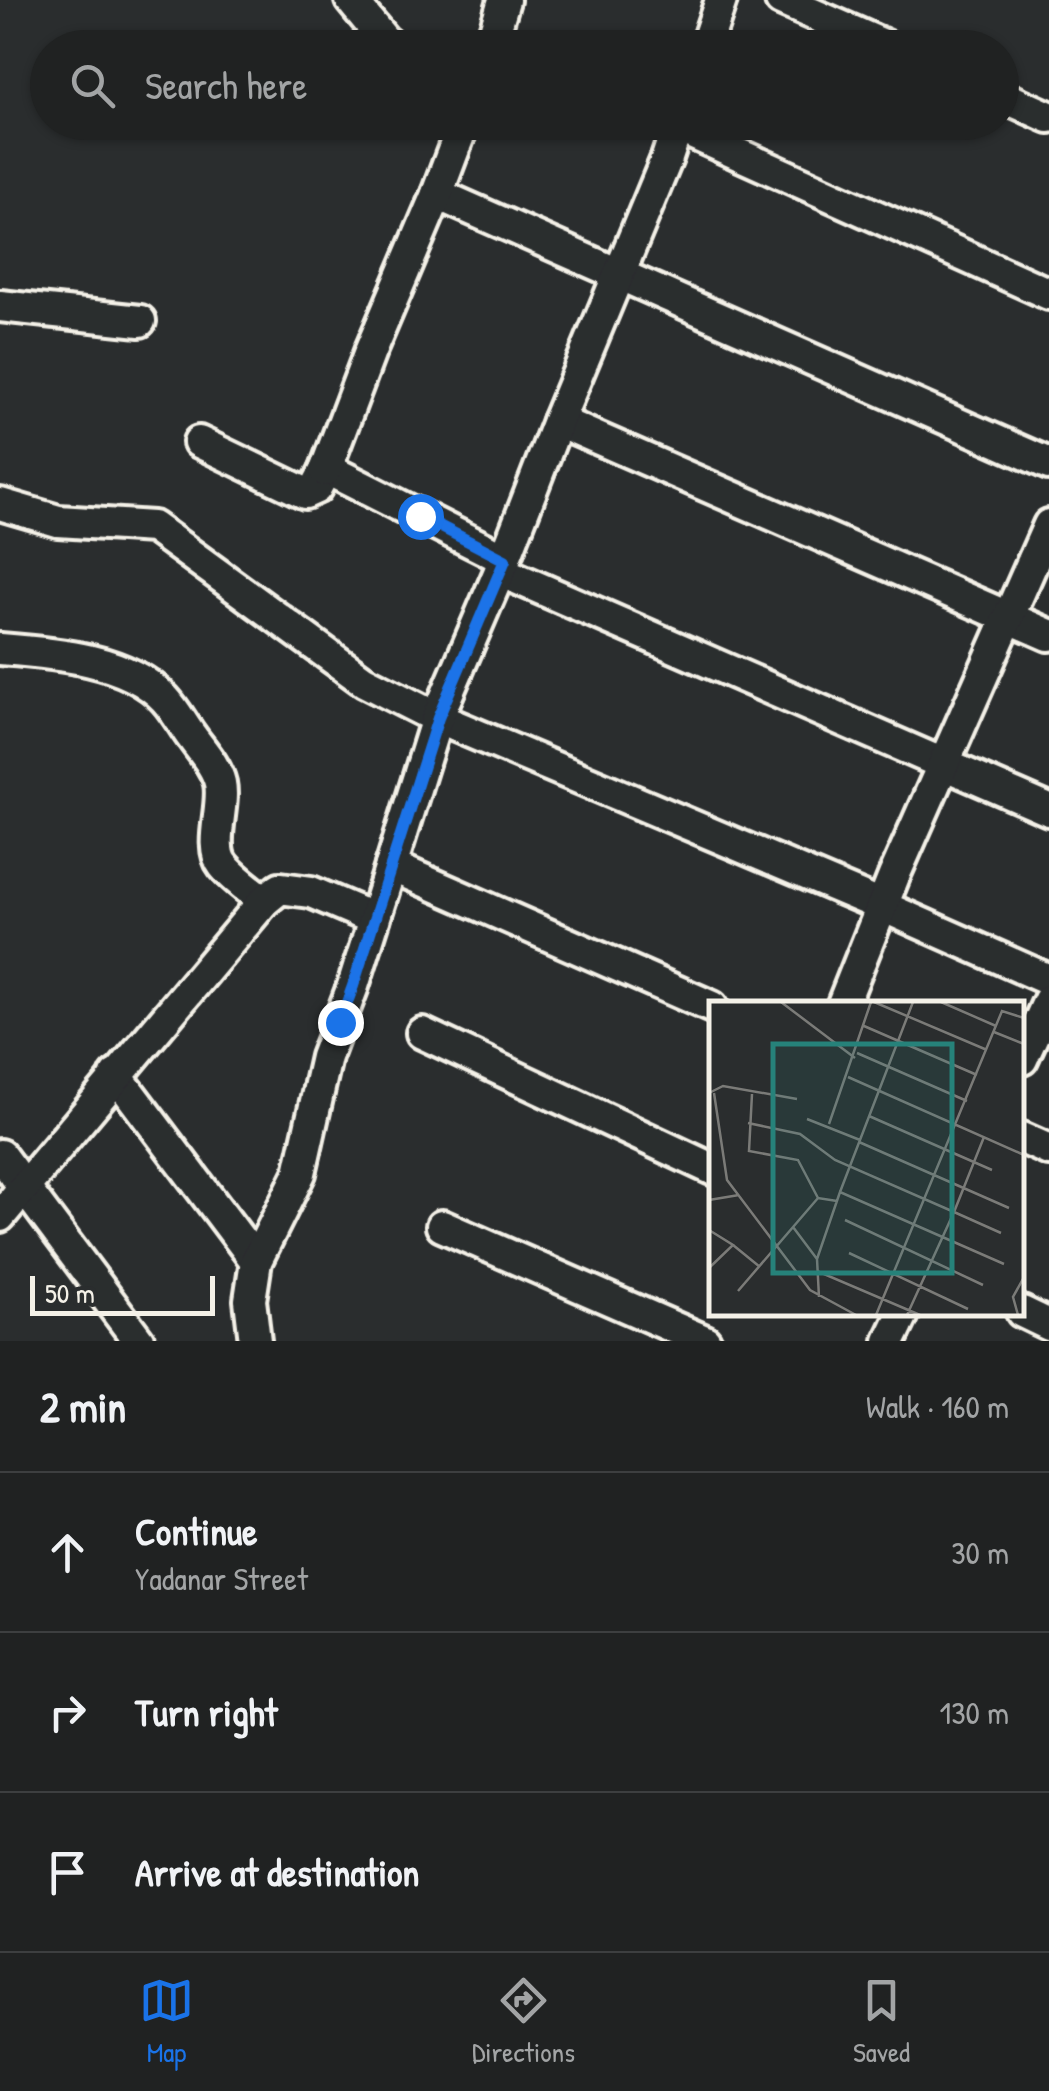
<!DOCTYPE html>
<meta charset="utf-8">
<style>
body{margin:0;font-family:"Patrick Hand",sans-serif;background:#282a2a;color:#f1f3f6}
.scale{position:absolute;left:30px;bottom:25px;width:185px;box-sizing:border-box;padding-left:10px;border:5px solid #f4f1e8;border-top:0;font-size:28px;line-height:35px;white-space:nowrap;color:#f4f1e8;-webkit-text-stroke:8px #2a2d2e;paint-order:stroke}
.stop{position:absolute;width:30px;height:30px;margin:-22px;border:8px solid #1a73e8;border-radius:50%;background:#fff}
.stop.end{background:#1a73e8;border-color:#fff;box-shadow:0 2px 10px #0008}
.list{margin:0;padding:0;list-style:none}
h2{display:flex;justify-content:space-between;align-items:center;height:130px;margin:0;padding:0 40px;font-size:42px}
h2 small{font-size:32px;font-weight:400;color:#a2a4a5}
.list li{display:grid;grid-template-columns:65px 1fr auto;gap:30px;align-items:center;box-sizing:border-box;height:160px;padding:0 40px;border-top:2px solid #3d3f40}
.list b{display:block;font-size:38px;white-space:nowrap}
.list p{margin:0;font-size:32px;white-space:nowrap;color:#a2a4a5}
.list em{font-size:32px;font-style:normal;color:#a2a4a5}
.icon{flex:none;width:55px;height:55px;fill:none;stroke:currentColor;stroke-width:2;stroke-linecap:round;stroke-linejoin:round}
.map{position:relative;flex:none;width:1049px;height:1341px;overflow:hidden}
.search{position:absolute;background:#202222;box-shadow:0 2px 8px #0004;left:30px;right:30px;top:30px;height:110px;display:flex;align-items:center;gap:25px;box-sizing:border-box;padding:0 35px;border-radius:55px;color:#a2a4a5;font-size:38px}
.sheet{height:610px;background:#202222}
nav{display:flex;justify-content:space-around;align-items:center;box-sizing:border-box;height:140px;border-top:2px solid #3d3f40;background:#202222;font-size:28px;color:#a2a4a5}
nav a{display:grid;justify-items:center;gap:5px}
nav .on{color:#1a73e8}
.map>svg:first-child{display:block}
</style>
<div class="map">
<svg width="1049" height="1341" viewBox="0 0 1049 1341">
<rect width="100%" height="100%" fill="#2a2d2e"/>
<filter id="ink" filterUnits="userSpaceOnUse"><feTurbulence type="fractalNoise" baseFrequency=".01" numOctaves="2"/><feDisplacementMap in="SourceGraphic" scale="20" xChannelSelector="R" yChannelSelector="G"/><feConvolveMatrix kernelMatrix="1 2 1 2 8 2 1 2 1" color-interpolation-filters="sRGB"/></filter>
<g filter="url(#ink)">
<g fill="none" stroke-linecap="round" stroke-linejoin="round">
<g stroke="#f4f1e8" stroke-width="38">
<g id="minor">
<polyline points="351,0 384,40 394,48"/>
<polyline points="781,0 890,48"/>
<polyline points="490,48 504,0"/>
<polyline points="705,48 721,0"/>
<polyline points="1002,96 1049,117"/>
<polyline points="667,122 1049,294"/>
<polyline points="437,194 1049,464"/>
<polyline points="0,306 140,321"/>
<polyline points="558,421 1049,635"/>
<polyline points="199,442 305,493 316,488 325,471 331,471 505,559"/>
<polyline points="325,471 370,352 437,194 464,122"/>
<polyline points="0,504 58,521 153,527 364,681 437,718 882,906 1049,980"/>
<polyline points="500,571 1049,810"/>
<path d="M0 649C52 653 127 658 165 699 176 711 183 725 192 737 202 751 216 766 220 783 225 807 208 846 223 865 234 879 251 890 264 901"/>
<polyline points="391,866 437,718 500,571 558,421 667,158 679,122"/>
<polyline points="843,1004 894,876 1049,525"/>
<polyline points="422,1033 712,1169"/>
<polyline points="1022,1059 1049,1000"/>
<polyline points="116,1075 256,1261"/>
<polyline points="1022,1138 1049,1150"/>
<polyline points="0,1155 139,1341"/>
<polyline points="0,1216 264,901 280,888 311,892 374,919"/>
<polyline points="442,1226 705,1341"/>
<polyline points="1022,1312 1049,1325"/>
<polyline points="255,1341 250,1300 256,1261 300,1173 326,1057 353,986 391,866 712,1007"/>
<polyline points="890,1341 903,1314"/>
</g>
</g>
<use href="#minor" stroke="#2a2d2e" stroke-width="30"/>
</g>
</g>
<g fill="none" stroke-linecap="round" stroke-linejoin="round" filter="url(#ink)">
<polyline stroke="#1a73e8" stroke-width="12" points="340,1022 353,986 438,718 505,560 420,516"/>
</g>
<g transform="translate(709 1001)">
<rect width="315" height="315" fill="#2a2d2e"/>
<path fill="none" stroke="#7b7b78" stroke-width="2.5" d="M72 1 146 57M165 1 278 49M232 1 287 25M155 25 268 74M285 31 315 43M148 52 258 100M139 76 315 154M0 92 14 85 88 98M5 92 18 179 101 289 147 314M43 93 40 150 89 159 109 197M160 115 283 169M98 118 151 139M39 122 91 133 126 159 245 211 275 136M120 123 162 1M150 141 300 207M131 191 204 1M0 199 30 194M136 219 274 284M84 226 108 258M0 229 24 244 0 267M24 244 51 266M140 252 259 308M108 270 211 314M29 290 109 197 128 200M110 296 108 258 131 191 295 263M167 314 293 10 315 17M198 314 245 211 292 232M309 314 304 296 315 276"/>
<path fill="#26827a" fill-opacity="0.15" stroke="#26827a" stroke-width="5" d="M64 43H243V272H64Z"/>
<rect width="315" height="315" fill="none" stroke="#f4f1e8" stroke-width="5"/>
</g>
</svg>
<div class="scale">50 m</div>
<div class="stop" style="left:420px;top:516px"></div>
<div class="stop end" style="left:340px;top:1022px"></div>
<div class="search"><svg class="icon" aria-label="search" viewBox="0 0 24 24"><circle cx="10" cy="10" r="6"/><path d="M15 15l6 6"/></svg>Search here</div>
</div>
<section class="sheet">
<h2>2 min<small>Walk · 160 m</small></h2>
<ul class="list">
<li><svg class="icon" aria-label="ahead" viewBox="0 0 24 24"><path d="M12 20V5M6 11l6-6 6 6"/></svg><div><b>Continue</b><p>Yadanar Street</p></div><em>30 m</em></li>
<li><svg class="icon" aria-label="right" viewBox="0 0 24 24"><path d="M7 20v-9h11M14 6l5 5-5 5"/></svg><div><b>Turn right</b></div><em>130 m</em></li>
<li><svg class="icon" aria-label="arrive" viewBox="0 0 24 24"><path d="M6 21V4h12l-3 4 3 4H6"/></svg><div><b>Arrive at destination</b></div></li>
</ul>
</section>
<nav>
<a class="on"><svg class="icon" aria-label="map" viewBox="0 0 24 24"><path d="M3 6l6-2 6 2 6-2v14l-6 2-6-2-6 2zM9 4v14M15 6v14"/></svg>Map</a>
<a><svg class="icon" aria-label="directions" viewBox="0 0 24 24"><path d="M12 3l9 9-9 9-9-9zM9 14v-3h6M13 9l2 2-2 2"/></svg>Directions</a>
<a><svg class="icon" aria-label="saved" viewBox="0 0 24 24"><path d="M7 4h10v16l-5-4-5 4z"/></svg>Saved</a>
</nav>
